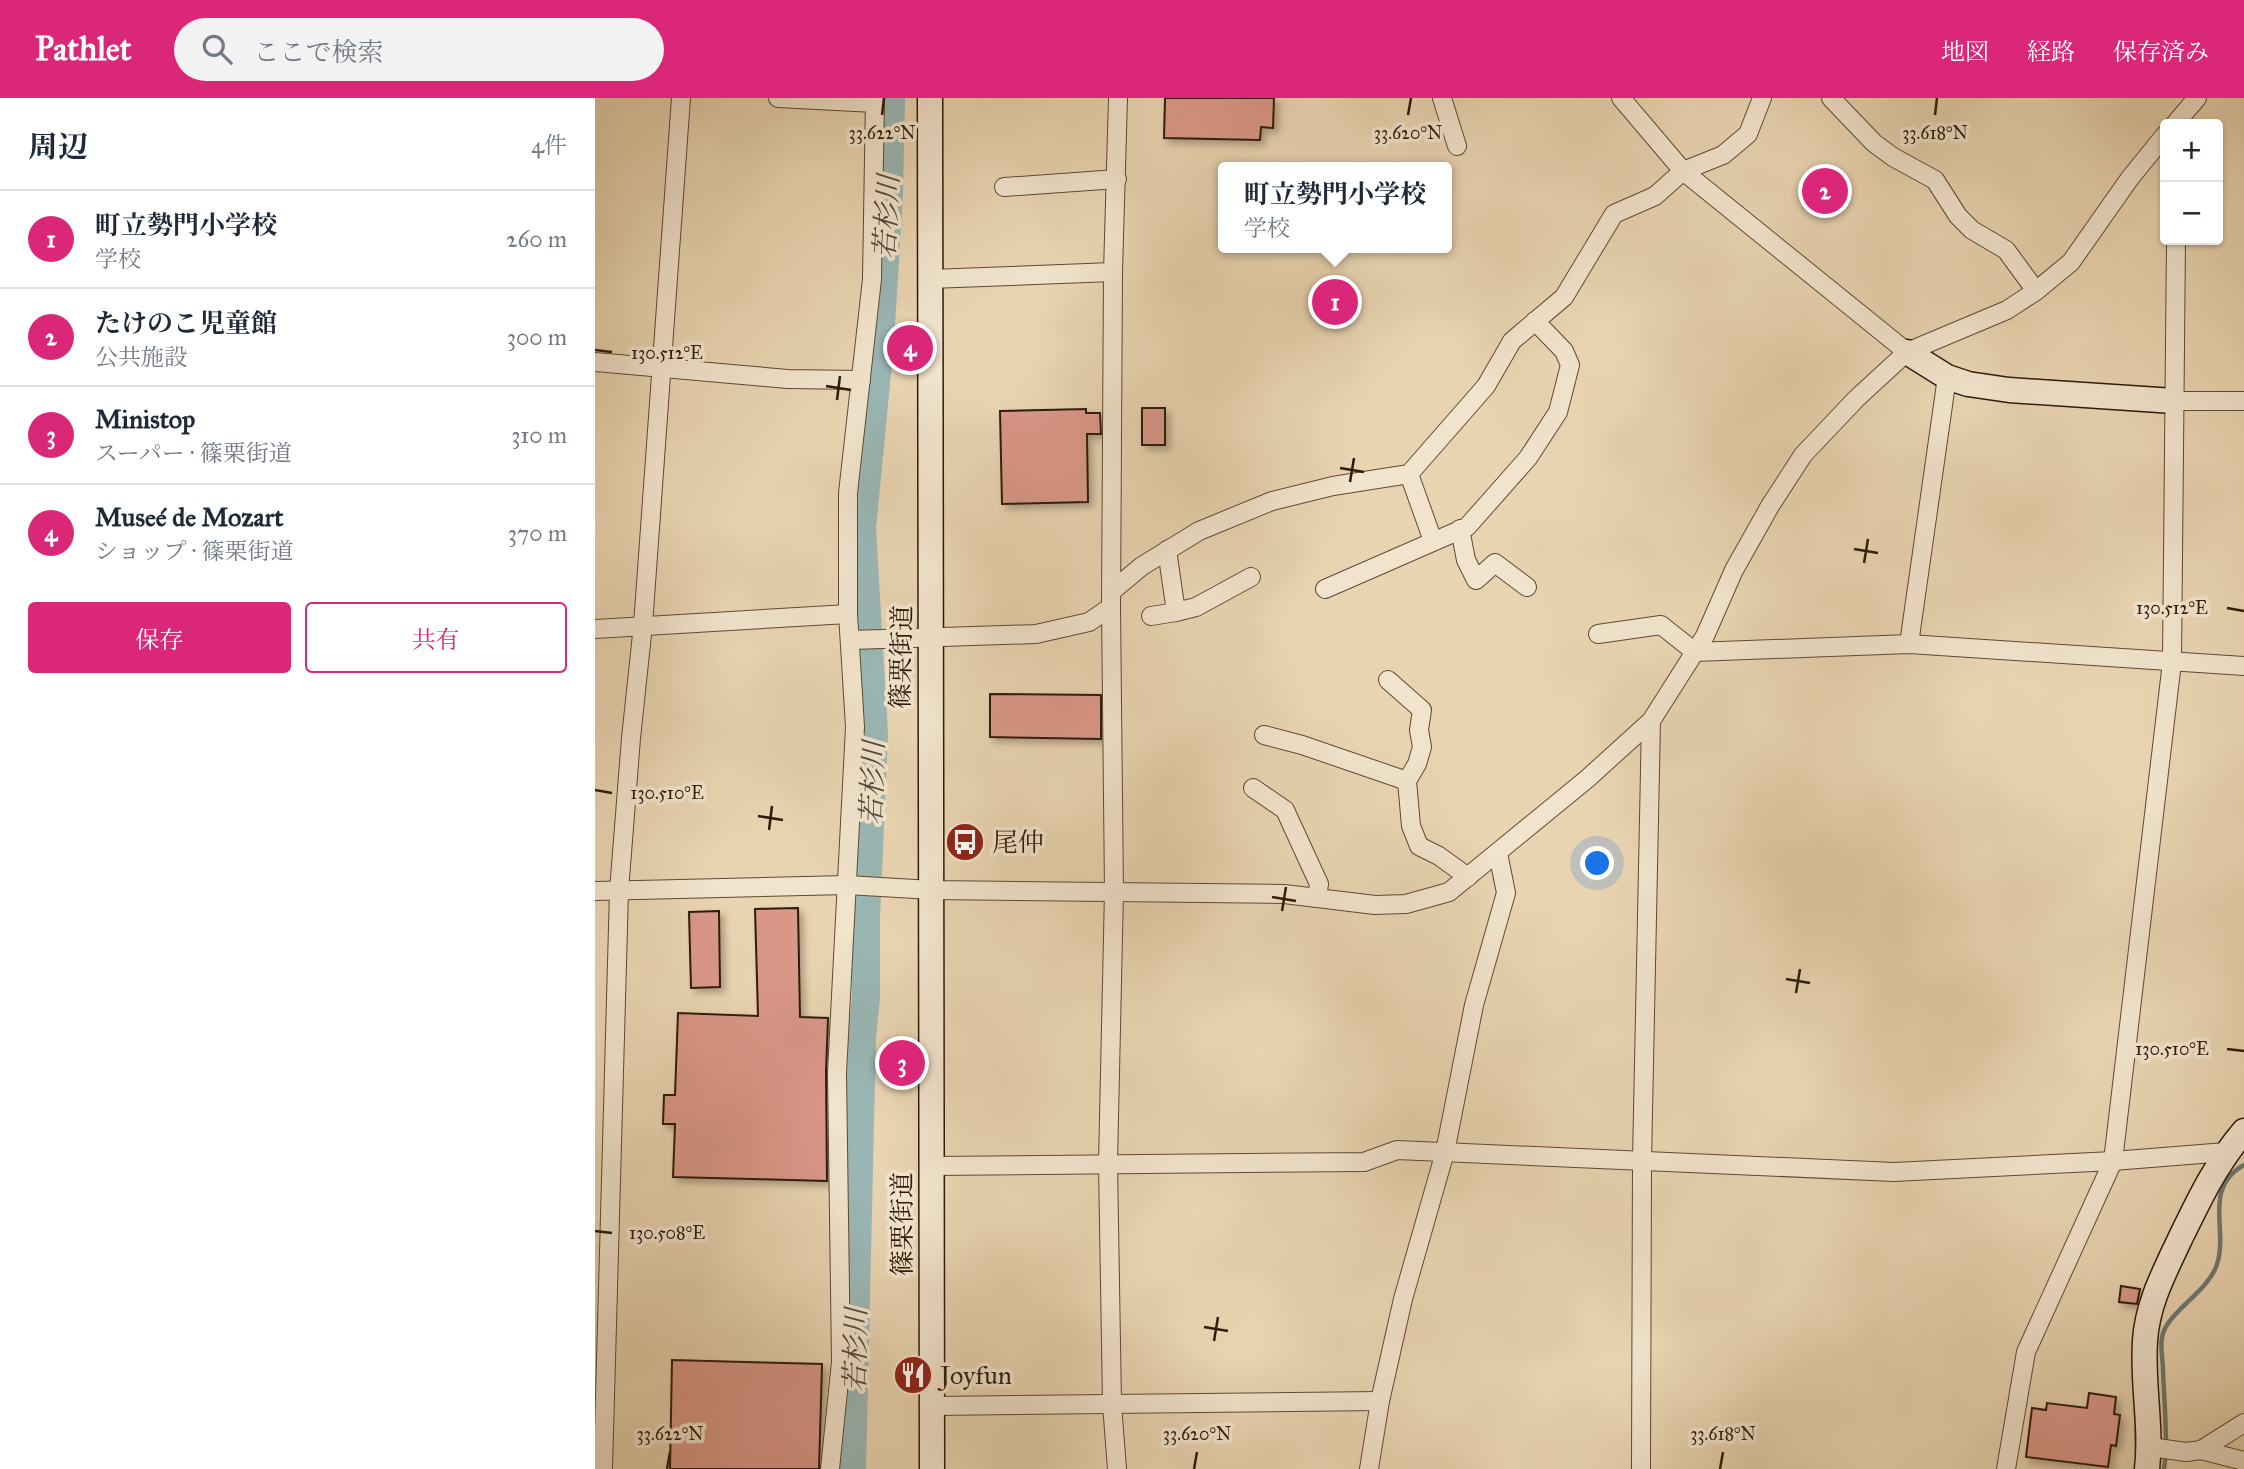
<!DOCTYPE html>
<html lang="ja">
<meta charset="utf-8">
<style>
body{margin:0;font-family:"IM FELL Great Primer","Noto Serif JP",serif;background:#f2f2f3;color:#1f2937}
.controls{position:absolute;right:21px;top:21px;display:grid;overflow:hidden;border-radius:7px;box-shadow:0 2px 5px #0004}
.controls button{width:63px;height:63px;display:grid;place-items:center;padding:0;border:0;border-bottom:2px solid #e0e1e3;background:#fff;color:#1f2937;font:35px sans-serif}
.you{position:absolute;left:1003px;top:766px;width:24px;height:24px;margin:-18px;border:5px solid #fff;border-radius:50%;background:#1a73e8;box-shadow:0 0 0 10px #1a73e833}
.badge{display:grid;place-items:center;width:46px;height:46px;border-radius:50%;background:#db2777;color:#fff;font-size:23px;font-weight:700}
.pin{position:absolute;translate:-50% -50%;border:4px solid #fff;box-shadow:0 2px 7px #0006}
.popup{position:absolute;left:623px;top:64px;width:234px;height:91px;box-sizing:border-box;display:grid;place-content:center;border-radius:7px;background:#fff;filter:drop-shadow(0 2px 5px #0005);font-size:23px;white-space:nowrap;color:#747a83}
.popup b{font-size:26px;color:#1f2937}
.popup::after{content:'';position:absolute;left:50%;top:100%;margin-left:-14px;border:14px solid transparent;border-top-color:#fff}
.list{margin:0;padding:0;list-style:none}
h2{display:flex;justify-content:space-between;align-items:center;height:91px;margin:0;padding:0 28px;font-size:30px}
h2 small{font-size:23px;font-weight:400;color:#747a83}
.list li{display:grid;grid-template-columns:46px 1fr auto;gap:21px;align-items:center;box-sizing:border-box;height:98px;padding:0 28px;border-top:2px solid #e0e1e3}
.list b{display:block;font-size:26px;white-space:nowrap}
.list p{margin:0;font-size:23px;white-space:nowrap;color:#747a83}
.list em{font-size:23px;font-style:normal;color:#747a83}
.actions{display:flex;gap:14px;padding:21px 28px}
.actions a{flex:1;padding:16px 0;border:2px solid #db2777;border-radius:7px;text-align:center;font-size:24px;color:#db2777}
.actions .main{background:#db2777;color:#fff}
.icon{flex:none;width:38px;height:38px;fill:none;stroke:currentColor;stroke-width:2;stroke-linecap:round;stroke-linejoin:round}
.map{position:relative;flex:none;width:1649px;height:1371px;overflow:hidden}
header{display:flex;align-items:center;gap:42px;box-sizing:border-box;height:98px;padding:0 35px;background:#db2777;color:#fff}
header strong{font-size:33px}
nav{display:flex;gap:38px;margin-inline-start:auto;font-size:24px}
.search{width:490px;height:63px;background:#f2f2f3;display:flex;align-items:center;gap:18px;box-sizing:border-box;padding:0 24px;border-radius:38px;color:#747a83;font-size:26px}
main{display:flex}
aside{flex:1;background:#fff}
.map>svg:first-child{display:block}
</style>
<header>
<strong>Pathlet</strong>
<div class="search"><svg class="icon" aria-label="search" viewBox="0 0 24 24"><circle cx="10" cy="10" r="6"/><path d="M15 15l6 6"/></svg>ここで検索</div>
<nav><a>地図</a><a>経路</a><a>保存済み</a></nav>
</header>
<main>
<aside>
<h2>周辺<small>4件</small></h2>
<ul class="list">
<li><span class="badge">1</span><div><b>町立勢門小学校</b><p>学校</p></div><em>260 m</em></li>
<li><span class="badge">2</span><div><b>たけのこ児童館</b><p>公共施設</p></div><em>300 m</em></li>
<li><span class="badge">3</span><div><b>Ministop</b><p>スーパー · 篠栗街道</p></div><em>310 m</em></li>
<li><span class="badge">4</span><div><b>Museé de Mozart</b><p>ショップ · 篠栗街道</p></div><em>370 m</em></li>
</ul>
<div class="actions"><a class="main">保存</a><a>共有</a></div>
</aside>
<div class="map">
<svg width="1649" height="1371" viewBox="0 0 1649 1371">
<defs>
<filter id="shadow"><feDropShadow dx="4.5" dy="4.5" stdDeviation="3.5" flood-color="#0004"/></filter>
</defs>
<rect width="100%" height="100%" fill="#e9d4b1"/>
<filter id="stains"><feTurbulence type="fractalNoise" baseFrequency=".00286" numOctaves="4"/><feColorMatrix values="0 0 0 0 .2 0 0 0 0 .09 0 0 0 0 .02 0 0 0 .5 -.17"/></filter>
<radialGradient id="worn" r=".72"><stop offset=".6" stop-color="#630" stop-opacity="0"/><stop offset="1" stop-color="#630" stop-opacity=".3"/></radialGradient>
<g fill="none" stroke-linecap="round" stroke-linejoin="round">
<g stroke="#6f7970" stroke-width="4.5">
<path d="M1571 1347C1571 1322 1569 1297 1568 1272 1568 1262 1565 1250 1567 1240 1569 1217 1611 1195 1621 1169 1635 1133 1606 1091 1649 1067"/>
<polyline points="1569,1371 1571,1356"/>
</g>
<polyline stroke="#9ab7b5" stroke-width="28" points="257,1371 267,940 271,899 271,820 279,636 267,430 285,244 294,97 296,0"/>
</g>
<g fill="#d99788" stroke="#2f1b09" stroke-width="2" filter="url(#shadow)">
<polygon points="570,0 679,0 678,30 666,29 665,42 569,40"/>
<rect x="547" y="310" width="23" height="37"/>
<polygon points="491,311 491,315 505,315 506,336 492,336 493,404 407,406 405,313"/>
<polygon points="395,596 506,597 506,641 395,639"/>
<polygon points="203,810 205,919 233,920 231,974 232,1083 78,1079 80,1026 68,1026 69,997 80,997 83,915 163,918 160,811"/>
<polygon points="124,813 125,889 96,890 94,814"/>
<polygon points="1526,1188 1545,1191 1542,1206 1524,1204"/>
<polygon points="77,1262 227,1266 224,1371 75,1371"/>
<polygon points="1494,1295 1521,1299 1519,1316 1525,1317 1521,1348 1516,1347 1513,1369 1431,1359 1437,1310 1451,1312 1452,1305 1492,1310"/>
</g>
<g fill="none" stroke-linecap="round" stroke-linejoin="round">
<g stroke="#5e4933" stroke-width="20">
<g id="street">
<polyline points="183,0 280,5"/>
<polyline points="847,0 862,48"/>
<polyline points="1026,0 1088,73 1312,254"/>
<polyline points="1236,0 1279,45 1298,59 1340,82 1363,118 1377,132 1411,152 1441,193"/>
<polyline points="1580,26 1602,0"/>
<polyline points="409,89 522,81"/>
<polyline points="335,181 518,174"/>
<polyline points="0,264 193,281 266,282"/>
<polyline points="1579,303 1649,303"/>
<polyline points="814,376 838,443"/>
<polyline points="865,431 871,462 881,482 900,465 932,489"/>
<polyline points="572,452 581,514 601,509 656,479"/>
<polyline points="730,491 872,429 933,360 963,314 975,267 969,253 940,223"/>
<polyline points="517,493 547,468 604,433 677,403 738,388 814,376 891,288 917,243 969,199 1019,116 1060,98 1088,73 1128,57 1153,36 1167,0"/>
<polyline points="556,518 581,514"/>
<polyline points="0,531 253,516"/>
<polyline points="1003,536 1066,527 1100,554 1314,546 1649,568"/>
<polyline points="256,542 441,536 494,524 516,509"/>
<polyline points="1314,546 1352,279"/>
<polyline points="793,582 827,612 824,632 827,649 822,666 812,683 816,728 824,748 844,758 873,779"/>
<polyline points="669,637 707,647 812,683"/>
<polyline points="658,690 690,712 724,786 722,800"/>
<polyline points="0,793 252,787 337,792 689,796 780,807 811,806 854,794 992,681 1056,623 1110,538 1139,472 1175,408 1208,357 1261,301 1312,254 1412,212 1441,193 1476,164 1535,80 1570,37"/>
<polyline points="337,1068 769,1064 802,1052 1299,1074 1518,1063 1631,1054"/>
<polyline points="337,1308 785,1303"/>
<polyline points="1555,1349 1591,1354 1606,1352 1649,1325"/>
<polyline points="1606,1352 1649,1363"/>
<polyline points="8,1371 24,793 36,640 48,527 86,0"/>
<polyline points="235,1371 246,1264 242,975 260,629 253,516 253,395 277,181 280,0"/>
<polyline points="522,1371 517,1306 513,1065 519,794 516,509 518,174 523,0"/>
<polyline points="774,1371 785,1303 808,1201 850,1054 879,907 911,795 903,755"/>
<polyline points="1046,1371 1047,1063 1056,623"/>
<polyline points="1411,1371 1431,1254 1518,1063 1577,564 1581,142"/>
</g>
</g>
<g stroke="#2f1b09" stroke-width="27">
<g id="secondary">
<polyline points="335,0 337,1371"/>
<polyline points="1312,254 1352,279 1373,286 1414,292 1579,303"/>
<path d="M1552 1371C1557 1328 1547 1286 1550 1243 1552 1207 1569 1175 1584 1143 1603 1104 1620 1067 1649 1033"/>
</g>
</g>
<use href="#street" stroke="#f1e3cc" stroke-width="18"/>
<use href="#secondary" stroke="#f1e3cc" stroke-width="24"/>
</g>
<path fill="none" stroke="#2f1b09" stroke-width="2.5" d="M287 17 289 0M813 17 816 0M1340 17 1342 0M0 252 17 254M231 288 256 292M242 302 245 278M745 370 769 374M755 384 759 360M1259 451 1283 455M1269 465 1273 441M1632 510 1649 513M0 692 17 695M163 718 188 722M174 732 177 708M677 799 701 803M687 813 691 789M1191 881 1215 885M1201 895 1205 871M1632 951 1649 953M0 1133 17 1135M609 1229 633 1233M619 1243 623 1219M72 1371 75 1354M599 1371 602 1354M1125 1371 1128 1354"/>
<defs>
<g id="bus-disc" transform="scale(2.0125)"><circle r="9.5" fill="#8f2418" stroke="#f1e3cc"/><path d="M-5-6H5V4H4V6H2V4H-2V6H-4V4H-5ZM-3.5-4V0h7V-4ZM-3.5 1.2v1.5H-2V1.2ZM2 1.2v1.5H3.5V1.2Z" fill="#fff"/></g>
<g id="restaurant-disc" transform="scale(2.0125)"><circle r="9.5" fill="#8f2418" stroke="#f1e3cc"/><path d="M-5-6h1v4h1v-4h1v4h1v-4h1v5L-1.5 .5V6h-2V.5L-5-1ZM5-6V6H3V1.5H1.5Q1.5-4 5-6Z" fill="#fff"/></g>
</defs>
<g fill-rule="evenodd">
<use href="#bus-disc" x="370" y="744"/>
<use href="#restaurant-disc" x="318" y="1277"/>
</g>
<g text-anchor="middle" stroke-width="7" stroke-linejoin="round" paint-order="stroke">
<g font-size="26" fill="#2f1b09" stroke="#f1e3cc">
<text transform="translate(306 559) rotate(-89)" y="9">篠栗街道</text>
<text transform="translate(307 1126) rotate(-90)" y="9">篠栗街道</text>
</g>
<g font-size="26" fill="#2f1b09" stroke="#f1e3cc" text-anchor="start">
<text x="397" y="753">尾仲</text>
<text x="345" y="1286">Joyfun</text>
</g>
<g font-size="28" font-style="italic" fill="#4f4a3d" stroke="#f1e3cc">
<text transform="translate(291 119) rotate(-87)" y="10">若杉川</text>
<text transform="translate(277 685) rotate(-88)" y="10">若杉川</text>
<text transform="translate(260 1252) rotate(-89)" y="10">若杉川</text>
</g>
</g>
<g font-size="18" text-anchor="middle" fill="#2f1b09" stroke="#f1e3cc" stroke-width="7" stroke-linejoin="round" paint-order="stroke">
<text x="287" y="41">33.622°N</text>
<text x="813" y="41">33.620°N</text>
<text x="1340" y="41">33.618°N</text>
<text x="72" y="261">130.512°E</text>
<text x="1577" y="516">130.512°E</text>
<text x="72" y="701">130.510°E</text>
<text x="1577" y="957">130.510°E</text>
<text x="72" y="1141">130.508°E</text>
<text x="75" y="1342">33.622°N</text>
<text x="602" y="1342">33.620°N</text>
<text x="1128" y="1342">33.618°N</text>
</g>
<rect width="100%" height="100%" filter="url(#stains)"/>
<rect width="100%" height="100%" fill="url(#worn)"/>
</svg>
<div class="controls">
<button>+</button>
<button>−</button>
</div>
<div class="you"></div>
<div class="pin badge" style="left:740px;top:204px">1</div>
<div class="popup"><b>町立勢門小学校</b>学校</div>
<div class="pin badge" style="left:1230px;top:93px">2</div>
<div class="pin badge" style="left:307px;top:965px">3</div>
<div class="pin badge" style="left:315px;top:250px">4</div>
</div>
</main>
